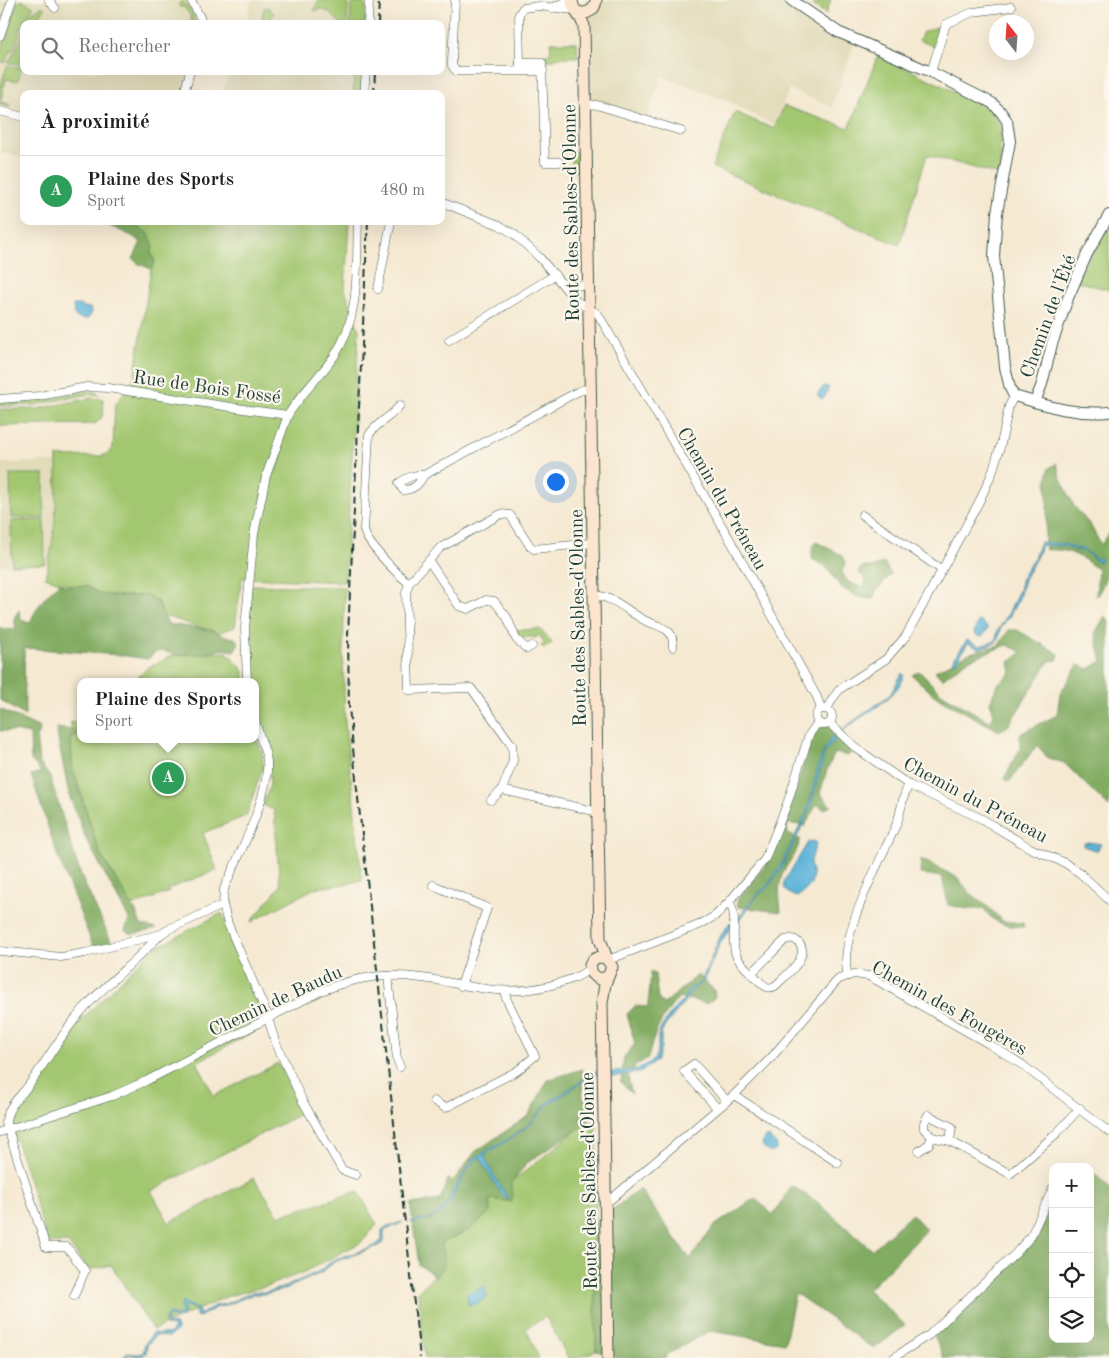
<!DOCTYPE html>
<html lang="fr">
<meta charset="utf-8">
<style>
body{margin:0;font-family:"Old Standard TT",serif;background:#f2f2f2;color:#202124}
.controls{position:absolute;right:15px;bottom:15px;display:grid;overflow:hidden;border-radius:10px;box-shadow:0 5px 20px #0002}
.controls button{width:45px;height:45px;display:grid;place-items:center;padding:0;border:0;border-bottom:1px solid #e0e0e0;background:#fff;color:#202124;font:25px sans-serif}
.compass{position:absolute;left:989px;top:15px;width:45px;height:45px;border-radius:50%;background:#fff;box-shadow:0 5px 20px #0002;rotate:343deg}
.you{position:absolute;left:555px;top:481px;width:18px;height:18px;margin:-12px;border:4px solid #fff;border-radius:50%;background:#1a73e8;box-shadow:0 0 0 8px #1a73e833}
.badge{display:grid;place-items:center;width:32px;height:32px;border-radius:50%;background:#0f766e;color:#fff;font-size:16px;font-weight:700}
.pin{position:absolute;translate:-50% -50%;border:2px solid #fff;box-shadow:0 1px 5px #0006}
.popup{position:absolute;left:77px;top:678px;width:182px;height:65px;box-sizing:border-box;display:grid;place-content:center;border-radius:10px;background:#fff;filter:drop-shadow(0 1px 4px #0005);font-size:16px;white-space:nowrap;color:#757577}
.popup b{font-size:19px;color:#202124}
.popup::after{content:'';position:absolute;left:50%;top:100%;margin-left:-10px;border:10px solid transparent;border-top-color:#fff}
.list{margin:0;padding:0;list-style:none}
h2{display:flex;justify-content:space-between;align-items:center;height:65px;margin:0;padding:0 20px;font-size:21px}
h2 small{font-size:16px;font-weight:400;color:#757577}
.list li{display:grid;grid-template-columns:32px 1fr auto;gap:15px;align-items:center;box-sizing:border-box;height:70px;padding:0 20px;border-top:1px solid #e0e0e0}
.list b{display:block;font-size:19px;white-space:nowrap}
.list p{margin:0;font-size:16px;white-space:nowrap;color:#757577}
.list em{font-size:16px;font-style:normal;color:#757577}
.icon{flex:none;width:28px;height:28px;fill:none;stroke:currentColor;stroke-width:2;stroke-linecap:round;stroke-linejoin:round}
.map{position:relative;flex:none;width:1109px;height:1358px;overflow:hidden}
.search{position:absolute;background:#fff;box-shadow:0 5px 20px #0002;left:20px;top:20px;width:425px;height:55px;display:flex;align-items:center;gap:12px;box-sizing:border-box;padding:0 18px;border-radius:10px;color:#757577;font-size:19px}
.panel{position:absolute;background:#fff;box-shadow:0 5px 20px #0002;left:20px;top:90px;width:425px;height:135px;border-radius:10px}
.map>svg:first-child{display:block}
</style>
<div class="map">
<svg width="1109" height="1358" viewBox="0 0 1109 1358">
<rect width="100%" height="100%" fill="#fbf7ec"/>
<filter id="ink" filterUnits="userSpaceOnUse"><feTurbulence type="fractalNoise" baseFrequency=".02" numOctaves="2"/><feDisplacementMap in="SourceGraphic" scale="10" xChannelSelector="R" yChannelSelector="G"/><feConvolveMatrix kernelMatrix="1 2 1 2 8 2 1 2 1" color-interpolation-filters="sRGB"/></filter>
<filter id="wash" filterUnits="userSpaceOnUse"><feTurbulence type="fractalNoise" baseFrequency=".0096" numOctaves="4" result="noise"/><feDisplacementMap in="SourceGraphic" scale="20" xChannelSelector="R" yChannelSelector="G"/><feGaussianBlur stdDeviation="1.12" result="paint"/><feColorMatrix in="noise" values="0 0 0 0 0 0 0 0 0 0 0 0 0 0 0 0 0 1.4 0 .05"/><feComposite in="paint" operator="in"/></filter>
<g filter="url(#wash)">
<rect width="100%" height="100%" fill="#f5e9d2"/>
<g fill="#e2dcba">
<polygon points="0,0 194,0 205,24 24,24 24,71 195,71 189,94 24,94 24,158 0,152"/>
<polygon points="251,0 365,0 363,24 246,24"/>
<polygon points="584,0 791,0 856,39 832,107 789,89 775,126 737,107 738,105 662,76 646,121 586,104"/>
<polygon points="230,71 361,71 360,94 222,94"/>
<polygon points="57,462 57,504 49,564 11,566 0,565 0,463"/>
</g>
<g fill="#a3c770" stroke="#618252">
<polygon points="21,0 34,7 33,8 23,21 16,45 9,54 5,63 0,61 0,51 8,35 17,3"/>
<polygon points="320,0 343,0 348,4 347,24 341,24 329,12 321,9 314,11 315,7"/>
<polygon points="825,0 831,0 826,14 813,5"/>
<polygon points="183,1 194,15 195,24 192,24 190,15 184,7 180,7 178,5"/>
<polygon points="354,3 363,3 366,7 365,24 350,24 351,7"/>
<polygon points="41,7 44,7 45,9 39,16 36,24 24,24 31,13"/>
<polygon points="268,7 274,14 271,16 271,24 261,24 264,8"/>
<polygon points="24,25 24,56 21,64 8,63 20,42"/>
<polygon points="937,27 940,32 935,47 919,40 923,32"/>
<polygon points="551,42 577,42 578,57 558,57 553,60 540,60 544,55 550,54"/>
<polygon points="878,55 992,109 1001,129 1000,175 927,155 899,245 712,167 735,112 774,129 784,106 849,128"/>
<polygon points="7,66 22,67 18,81 6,79 0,102 11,105 10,106 0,104 0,87"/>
<polygon points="355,71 363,71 362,94 353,94"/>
<polygon points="571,152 579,152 580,171 572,171"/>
<path d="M134 221H349L345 289 359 330 345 582 242 578 235 627 217 633 45 577C56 538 57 497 57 457L102 456 109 453 113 446 115 405 134 379 151 269 155 262 151 253 149 234 138 228Z"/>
<polygon points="1109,223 1109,290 1076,281"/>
<polygon points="90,390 100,395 89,394 35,405 0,406 0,402 32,402"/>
<path d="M90 398 103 399C104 411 105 418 94 424L0 426V409H37Z"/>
<polygon points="10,474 44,474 44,518 11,518"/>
<polygon points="44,520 45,564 12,565 11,521"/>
<polygon points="251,585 345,587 343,654 345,723 362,880 347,884 315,888 251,922 280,886 274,810 263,805 270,785 270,761 256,714 256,682 250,682 247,639"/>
<path d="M540 629 552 643 545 648 541 646 545 643 539 635 535 638C529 635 524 640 518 636L516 630Z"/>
<polygon points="227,652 244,671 244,682 133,682 147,668 171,656"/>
<polygon points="71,722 80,722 80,739 256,739 256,736 262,753 263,767 246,816 203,833 217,870 168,889 169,892 132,906 100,854 72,766"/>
<polygon points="222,913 263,1014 263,1027 197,1062 214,1096 278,1063 304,1112 151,1191 169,1223 254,1178 279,1216 358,1191 377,1225 362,1242 302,1273 267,1286 228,1296 153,1330 111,1265 89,1270 68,1243 48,1243 10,1120 79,1022 153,949"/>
<polygon points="587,1122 596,1122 596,1351 576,1358 568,1358 546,1317 526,1328 539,1358 425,1358 418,1292 444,1265 439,1242 490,1199"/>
</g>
<g fill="#82ac62" stroke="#50744b">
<polygon points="99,221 134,221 139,228 149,234 154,246 151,253 155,263 151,269 137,263 133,259 141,242 132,236"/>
<path d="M1057 463 1060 476 1074 506 1091 526 1101 545 1109 533C1109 556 1109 580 1096 597L1098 570C1082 556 1067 548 1046 550 1043 535 1047 525 1047 511 1048 495 1045 483 1049 468Z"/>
<path d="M816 542 842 555 846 563 842 571C846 583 852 585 864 587L866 580 858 572 862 567H875L884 563 891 574 876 591 873 599 857 597 841 587 825 566 812 559V548Z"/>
<path d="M59 583 66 586H87L100 594 123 596 147 595 157 601 168 624 212 630 224 636 235 638 239 643 234 651 223 649 204 654 176 655 163 651 156 652 148 659 120 655 24 648 25 716 0 700V628L11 630 16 629 14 618 19 610 21 620 30 623C36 607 46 595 59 583Z"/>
<polygon points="1105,616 1109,622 1109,807 1064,763 1048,758 1037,745 1009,782 1004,779 1020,749 1020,734 1057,715 1060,694 1078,665 1089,669 1102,661 1095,633"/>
<polygon points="1009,630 1017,630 1059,654 1057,660 1049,661 1008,726 999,731 935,696 912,675 919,671 941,693 990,722 994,715 990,702 997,685 1011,673 1009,662 1022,652 1007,645 968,660 942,679 935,671 970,653 999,645"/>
<polygon points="0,709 40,728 39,735 36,735 39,762 50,777 81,876 112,943 93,946 57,854 31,775 41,772 31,760 30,734 13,731 0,731"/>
<path d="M823 719 852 752 848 756 835 753 827 770 820 793 831 806 824 809 817 804 805 826 788 823 787 834 800 839C798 855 784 865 781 879 778 890 780 901 781 912L738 907 737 900 770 860 779 840 818 721Z"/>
<polygon points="56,728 80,731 80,736 71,736 72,766 100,854 136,912 141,925 157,929 133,934 125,931 129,919 86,839 69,795"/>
<path d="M921 859 958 878 969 892 987 906 1003 921 1023 923 1024 927C1004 926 996 924 983 909H968L948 905 942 877 920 874Z"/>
<path d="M651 972 655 974 658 999 664 1004 698 975 714 990 715 997 708 1004 679 997C659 1021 656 1029 648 1058L635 1066 628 1077 632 1094 621 1082 624 1057 635 1044 627 1014 635 1006 648 1007Z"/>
<polygon points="582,1069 583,1099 593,1102 588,1122 527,1163 511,1183 512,1202 490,1199 490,1212 470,1230 441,1243 445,1265 436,1277 419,1265 410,1204 440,1200 448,1179 453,1181 475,1152 528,1116 548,1080"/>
<polygon points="1090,1170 1109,1187 1109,1358 944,1358 934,1335 1037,1235 1053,1204 1053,1339 1090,1339"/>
<polygon points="792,1186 816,1201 872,1250 912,1214 927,1230 868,1290 905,1325 874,1349 795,1293 785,1343 710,1331 666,1355 666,1358 615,1358 615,1356 596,1351 593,1224 640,1189 690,1259 714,1226 755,1198 773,1215"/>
</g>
<g fill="#5cb3d9" stroke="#3e7886">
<polygon points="73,305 80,305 84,308 90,308 92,313 88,319 77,318 74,314"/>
<polygon points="824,386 829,387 825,397 822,399 817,395"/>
<polygon points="1040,542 1066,544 1077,549 1082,548 1097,559 1099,557 1102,559 1098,562 1084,551 1074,550 1065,546 1041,545 1037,556 1024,579 1019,598 1009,617 1001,627 999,637 995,643 979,649 968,643 956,662 952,662 967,640 979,646 993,642 996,639 997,632 1008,614 1019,590 1022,577 1034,558"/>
<polygon points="978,621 982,622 988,628 983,636 977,636 974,633"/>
<path d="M902 673 904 675C897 700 862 714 843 731L841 730 890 695Z"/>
<path d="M833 736 836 738 825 752 809 812 782 868 767 889 759 894 737 924 736 919 747 907 758 893 767 886 781 865 799 828 801 822 805 816C815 792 816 755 833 736Z"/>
<path d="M813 841 816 843 810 864 813 875 811 884 805 891 797 897C784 894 779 883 789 874L808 842Z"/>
<polygon points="1089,842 1101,844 1097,851 1083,846 1084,843"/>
<polygon points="730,922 732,926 720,943 703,982 691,991 685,1001 665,1026 661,1034 661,1049 657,1060 653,1064 638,1073 609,1077 608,1072 636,1070 654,1060 658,1049 658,1036 661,1028 673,1010 683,1000 688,990 701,982 720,937"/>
<path d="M597 1071V1075L590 1077 545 1107 530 1125 515 1136 484 1155 493 1174 509 1199H506C495 1186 488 1172 480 1157 456 1173 457 1215 424 1221 418 1222 413 1224 409 1222L431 1218 437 1214 444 1207 468 1166 476 1157 514 1135 529 1124 547 1103Z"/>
<polygon points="769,1137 777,1145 777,1149 773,1152 768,1152 762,1145 764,1138"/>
<path d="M403 1222 384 1231V1242L378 1246 334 1262 321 1273 285 1289 266 1294H253L227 1305 215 1308 199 1317 196 1316V1310L185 1305 183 1316 178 1319 171 1316 167 1317V1325L174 1324 177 1327V1330L169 1337 156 1335 147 1345 146 1353C141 1358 134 1356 128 1354L126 1358H124L126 1353 138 1354 143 1353 145 1344 153 1333 169 1334 175 1327 165 1326V1318L169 1314 178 1316 181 1315V1304L183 1302 198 1309 200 1315 214 1306 226 1304 253 1292H267L285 1287 320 1271 333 1260 375 1246 382 1240V1230L388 1226Z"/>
<polygon points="484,1287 487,1297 477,1304 468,1305 467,1294"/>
</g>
</g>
<g filter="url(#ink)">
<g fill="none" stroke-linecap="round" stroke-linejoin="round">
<g stroke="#3f574c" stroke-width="9">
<g id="minor">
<polyline points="49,0 55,8"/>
<polyline points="191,0 200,17 202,24"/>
<polyline points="455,0 452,61 452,66 456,71 543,71"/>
<polyline points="552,8 568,0"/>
<polyline points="368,24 369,0"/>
<polyline points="0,36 12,0"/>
<polyline points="520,63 542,63 545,162 559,162"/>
<polyline points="520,67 519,14 523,8 539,6 575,10"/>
<polyline points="931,72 946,24 973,12 1011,7"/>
<polyline points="184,94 190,71"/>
<polyline points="364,94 366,71"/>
<polyline points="586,104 597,105 681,131"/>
<polyline points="0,111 24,117"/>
<polyline points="441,202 499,225 514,234 540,258 576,301 598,314 729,538 817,697 821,709"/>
<polyline points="562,283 571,286 588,285"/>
<polyline points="378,289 391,221"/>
<polyline points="449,340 555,275"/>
<path d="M0 399 39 396 87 387 108 388 250 410 288 415C301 393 321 376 335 355 361 316 356 266 358 221"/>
<path d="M400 405C392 417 377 422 369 435L364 530C366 543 398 575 409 583"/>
<path d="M424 475C414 474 408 477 399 483L403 490C414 490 419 484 424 475L579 391 591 388"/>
<polyline points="862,515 942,570"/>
<polyline points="593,543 534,549 530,546 510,515 501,514 440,548 409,583 406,593 409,690 471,688 512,745 513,761 502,790 598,812"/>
<polyline points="429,561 459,606 468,609 486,600 494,601 507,617 516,639 527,649 532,646"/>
<path d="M594 595C615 597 627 611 644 620 651 624 664 626 669 632 673 636 673 642 673 647"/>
<polyline points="247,682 245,628 254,534 266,476 288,415"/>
<polyline points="827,709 833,698 840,689 886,659 906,636 980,500 992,473 1001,444 1009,406 1014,396"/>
<circle cx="824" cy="717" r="8"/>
<polyline points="829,723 856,748 909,785 982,819 1030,848 1065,863 1081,874 1109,900"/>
<path d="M256 724C259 736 265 748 267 761 270 796 238 856 224 889L223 905 228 924 266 1012 275 1041 302 1100 342 1170 356 1175"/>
<polyline points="491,800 502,790"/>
<polyline points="433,885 487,908 461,986"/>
<path d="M729 902C739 915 730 941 736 955 740 965 752 973 759 981 765 986 768 990 775 986 784 977 811 957 799 943 795 938 791 938 785 940L752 973"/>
<polyline points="0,951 61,957 85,953 161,934 171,928 223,905"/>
<polyline points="608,960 699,925 715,916 729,902 765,859 787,804 809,735 818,722"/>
<polyline points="388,976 397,1059 400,1067"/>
<path d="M848 976C836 938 881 861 896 825 902 812 901 797 909 785"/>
<polyline points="734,1095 838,1163"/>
<polyline points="434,1101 445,1108 517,1071 535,1056 506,998 506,991"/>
<polyline points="717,1108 684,1071 694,1064 726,1100"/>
<path d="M0 1132 112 1096 146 1081 321 991C347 981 372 974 400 976 455 978 494 1001 552 985 566 981 579 978 590 968"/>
<polyline points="950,1141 952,1127 928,1115 924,1123 924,1129 932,1137 950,1141 1010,1174 1057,1133 1080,1108"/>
<polyline points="919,1151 929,1144 932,1137"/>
<polyline points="606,1201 610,1200 734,1095 771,1058 834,984 839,979 854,974 869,976 989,1044 1021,1064 1109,1132"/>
<path d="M74 1296 85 1271 67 1247H46L6 1123C6 1107 20 1097 29 1085 48 1059 65 1028 87 1005 111 980 138 959 161 934"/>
<polyline points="893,1358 929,1335 1015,1254 1031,1236 1053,1188"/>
</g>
</g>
<g stroke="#3f574c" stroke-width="12">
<g id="tertiary">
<path d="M791 0 838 32 931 72 992 103 1001 112 1007 121 1010 141 997 213 994 256 1005 367 1010 388 1014 396C1048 406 1074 415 1109 412"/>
<polyline points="1035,402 1042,384 1052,344 1068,298 1087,254 1109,215"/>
</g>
</g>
<g stroke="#3f574c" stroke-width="13">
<g id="secondary">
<path d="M572 0C572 10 581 16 584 26L600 939 607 959"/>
<path d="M578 12C588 15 595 10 596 0"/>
<path d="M607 977 599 979 592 974 590 965C593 958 600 955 607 959L612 967 605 984 602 1003 608 1358"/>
</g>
</g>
<use href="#minor" stroke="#fff" stroke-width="8"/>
<use href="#tertiary" stroke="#fff" stroke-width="10"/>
<use href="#secondary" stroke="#fbe5cf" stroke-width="11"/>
<g stroke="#1f3d34" stroke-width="2" stroke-dasharray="8 4" stroke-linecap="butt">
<polyline points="378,24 379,0"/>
<polyline points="374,94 375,71"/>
<polyline points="368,221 348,634 349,707 357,789 420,1358"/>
</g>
</g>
</g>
<g text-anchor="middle" stroke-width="4.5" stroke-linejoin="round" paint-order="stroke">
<g font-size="19" fill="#1f3d34" stroke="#fbf7ec">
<text transform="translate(570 213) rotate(-91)" y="7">Route des Sables-d'Olonne</text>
<text transform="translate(1047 316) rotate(-70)" y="7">Chemin de l'Été</text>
<text transform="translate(207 386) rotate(8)" y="7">Rue de Bois Fossé</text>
<text transform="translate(723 498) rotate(60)" y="7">Chemin du Préneau</text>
<text transform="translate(577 618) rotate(-91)" y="7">Route des Sables-d'Olonne</text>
<text transform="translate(976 799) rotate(28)" y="7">Chemin du Préneau</text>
<text transform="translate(275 1000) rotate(-25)" y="7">Chemin de Baudu</text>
<text transform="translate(950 1007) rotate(29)" y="7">Chemin des Fougères</text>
<text transform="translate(588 1181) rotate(-91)" y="7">Route des Sables-d'Olonne</text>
</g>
</g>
</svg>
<div class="controls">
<button>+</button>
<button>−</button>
<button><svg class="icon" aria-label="locate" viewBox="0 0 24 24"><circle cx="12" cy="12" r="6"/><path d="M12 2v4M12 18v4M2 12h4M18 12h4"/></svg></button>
<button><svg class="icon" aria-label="layers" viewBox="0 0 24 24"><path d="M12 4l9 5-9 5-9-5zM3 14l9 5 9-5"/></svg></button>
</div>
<svg class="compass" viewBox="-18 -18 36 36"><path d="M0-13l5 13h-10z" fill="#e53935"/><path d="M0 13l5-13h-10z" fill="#757577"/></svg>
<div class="you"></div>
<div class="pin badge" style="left:168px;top:778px;background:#2e9e5b">A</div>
<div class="popup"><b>Plaine des Sports</b>Sport</div>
<div class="search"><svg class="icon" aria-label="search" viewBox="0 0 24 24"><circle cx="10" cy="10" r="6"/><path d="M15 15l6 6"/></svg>Rechercher</div>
<section class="panel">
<h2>À proximité<small></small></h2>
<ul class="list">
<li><span class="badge" style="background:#2e9e5b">A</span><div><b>Plaine des Sports</b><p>Sport</p></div><em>480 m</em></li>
</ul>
</section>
</div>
